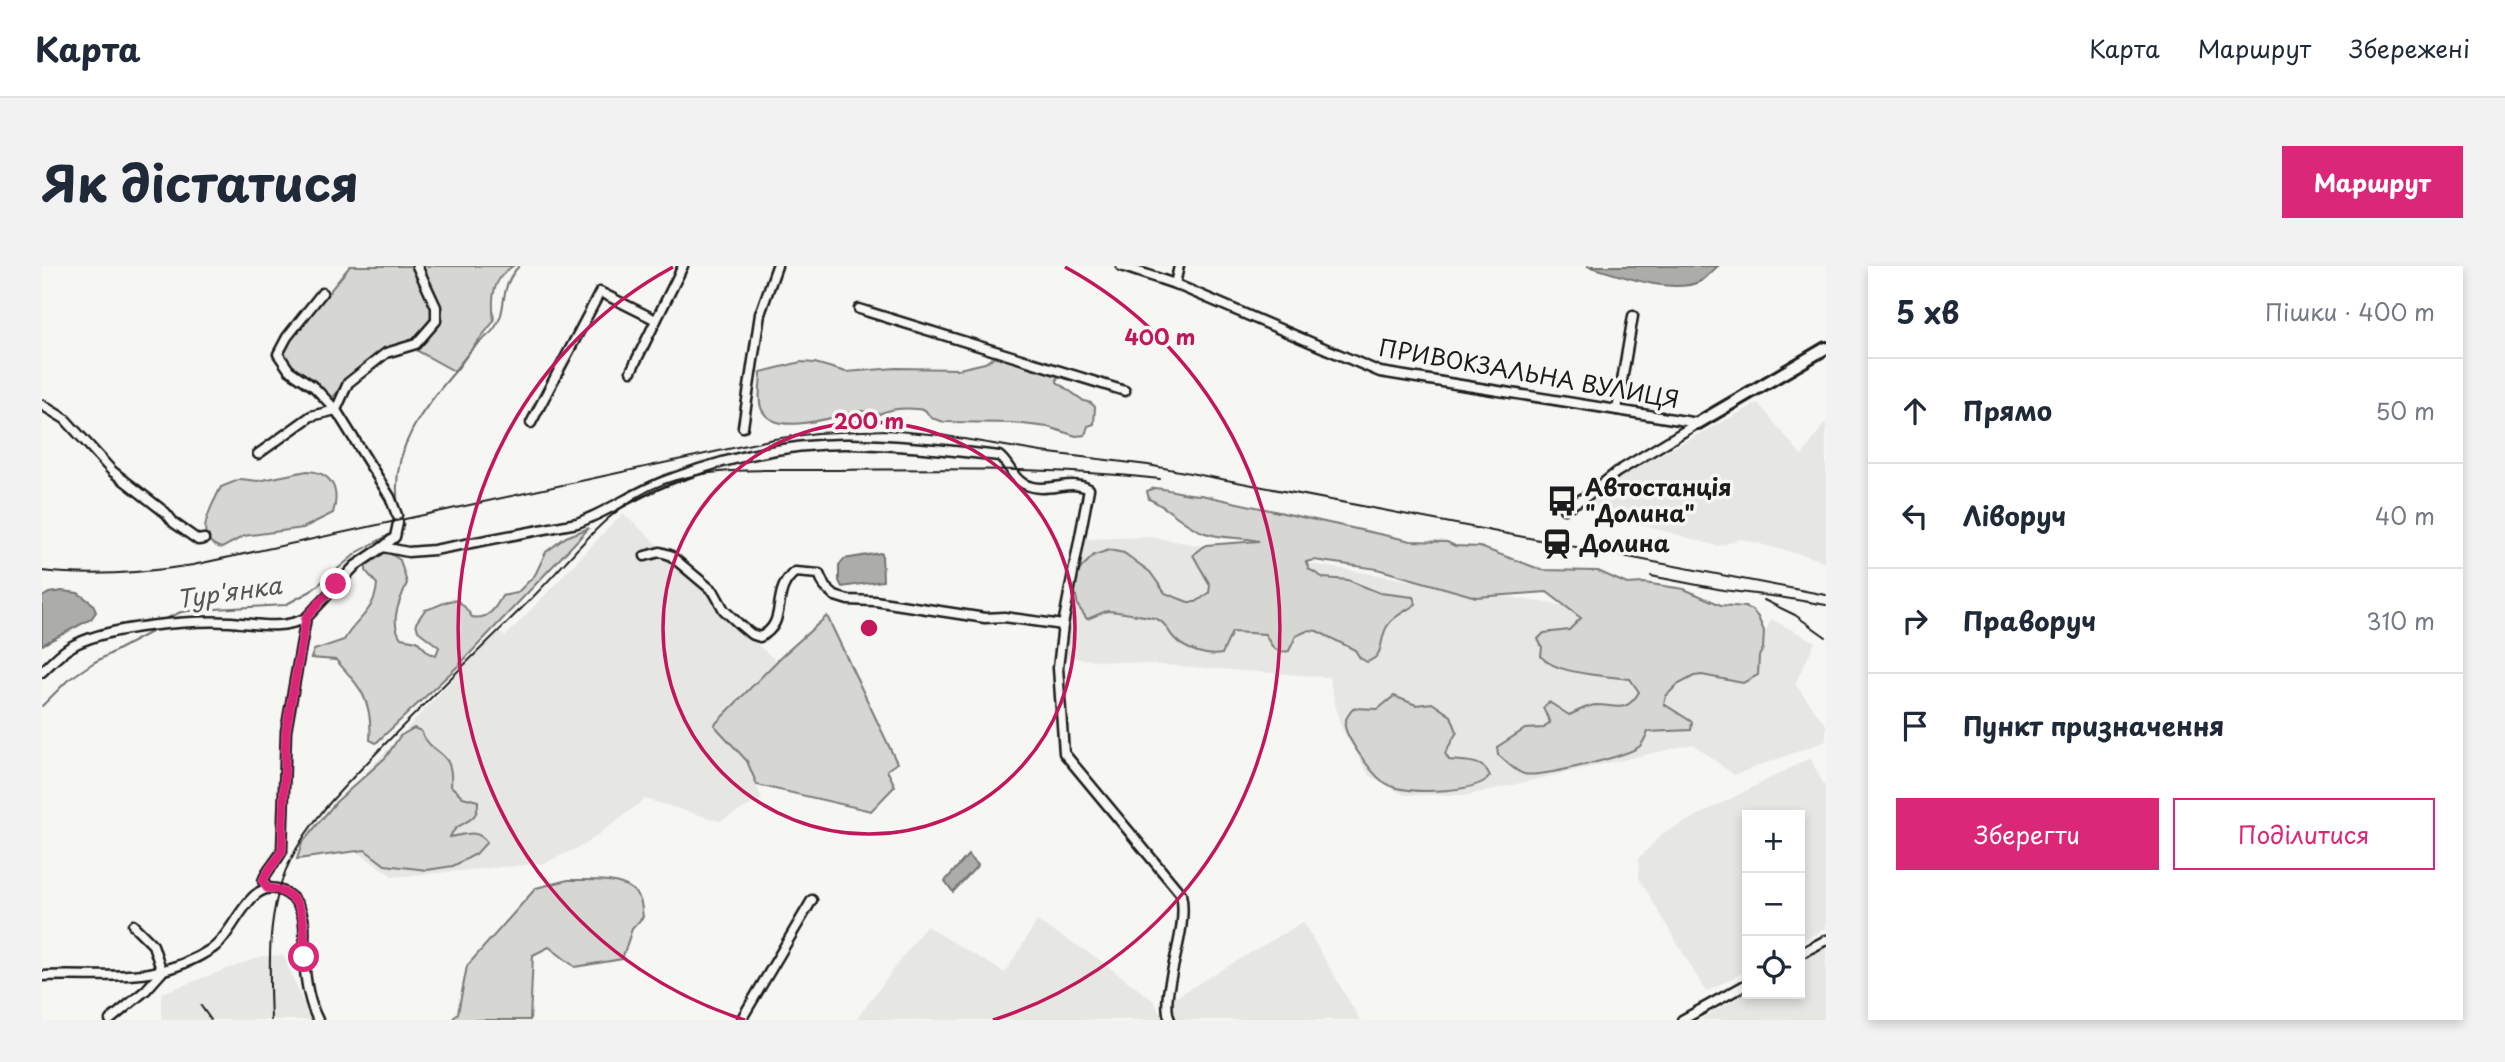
<!DOCTYPE html>
<html lang="uk">
<meta charset="utf-8">
<style>
body{margin:0;font-family:"Playpen Sans",sans-serif;background:#f2f2f3;color:#1f2937}
.controls{position:absolute;right:21px;bottom:21px;display:grid;overflow:hidden;border-radius:0px;box-shadow:0 4px 10px #0003}
.controls button{width:63px;height:63px;display:grid;place-items:center;padding:0;border:0;border-bottom:2px solid #e0e1e3;background:#fff;color:#1f2937;font:35px sans-serif}
.stop{position:absolute;width:21px;height:21px;margin:-16px;border:5px solid #db2777;border-radius:50%;background:#fff}
.stop.end{background:#db2777;border-color:#fff;box-shadow:0 2px 7px #0008}
.list{margin:0;padding:0;list-style:none}
h2{display:flex;justify-content:space-between;align-items:center;height:91px;margin:0;padding:0 28px;font-size:30px}
h2 small{font-size:23px;font-weight:400;color:#747a83}
.list li{display:grid;grid-template-columns:46px 1fr auto;gap:21px;align-items:center;box-sizing:border-box;height:105px;padding:0 28px;border-top:2px solid #e0e1e3}
.list b{display:block;font-size:26px;white-space:nowrap}
.list em{font-size:23px;font-style:normal;color:#747a83}
.actions{display:flex;gap:14px;padding:21px 28px}
.actions a{flex:1;padding:16px 0;border:2px solid #db2777;border-radius:0px;text-align:center;font-size:24px;color:#db2777}
.actions .main{background:#db2777;color:#fff}
.icon{flex:none;width:38px;height:38px;fill:none;stroke:currentColor;stroke-width:2;stroke-linecap:round;stroke-linejoin:round}
.map{position:relative;flex:none;width:1784px;height:754px;overflow:hidden;border-radius:0px}
header{display:flex;align-items:center;gap:42px;box-sizing:border-box;height:98px;padding:0 35px;background:#fff;border-bottom:2px solid #e0e1e3}
header strong{font-size:33px}
nav{display:flex;gap:38px;margin-inline-start:auto;font-size:24px}
.intro{display:flex;align-items:center;justify-content:space-between;box-sizing:border-box;height:168px;padding:0 42px}
h1{margin:0;font-size:49px}
.button{padding:18px 32px;border-radius:0px;background:#db2777;color:#fff;font-size:24px;font-weight:700}
main{display:flex;gap:42px;padding:0 42px}
aside{flex:1;background:#fff;border-radius:0px;box-shadow:0 4px 10px #0003}
.map>svg:first-child{display:block}
</style>
<header>
<strong>Карта</strong>
<nav><a>Карта</a><a>Маршрут</a><a>Збережені</a></nav>
</header>
<div class="intro"><h1>Як дістатися</h1><a class="button">Маршрут</a></div>
<main>
<div class="map">
<svg width="1784" height="754" viewBox="0 0 1784 754">
<rect width="100%" height="100%" fill="#f6f6f2"/>
<filter id="ink" filterUnits="userSpaceOnUse"><feTurbulence type="fractalNoise" baseFrequency=".0143" numOctaves="2"/><feDisplacementMap in="SourceGraphic" scale="14" xChannelSelector="R" yChannelSelector="G"/><feConvolveMatrix kernelMatrix="1 2 1 2 8 2 1 2 1" color-interpolation-filters="sRGB"/></filter>
<g filter="url(#ink)">
<g fill="#e6e6e2">
<polygon points="1716,137 1760,190 1784,155 1784,298 1776,293 1699,273 1676,280 1543,243 1574,212"/>
<polygon points="581,247 672,330 679,346 735,396 673,459 705,495 720,533 678,555 603,533 544,578 503,597 352,611 276,559 432,390 457,366 463,371"/>
<polygon points="1108,271 1721,373 1729,353 1773,376 1753,418 1784,459 1784,475 1692,509 1651,478 1426,529 1362,529 1327,509 1298,459 1287,411 1023,392 1042,273"/>
<polygon points="1768,492 1784,523 1784,662 1758,676 1758,549 1705,549 1705,704 1664,726 1597,612 1597,592 1620,568"/>
<polygon points="995,655 1052,690 1112,735 1121,754 814,754 884,660 963,707"/>
<polygon points="1261,656 1318,754 1132,754 1127,735"/>
<polygon points="1784,680 1784,754 1658,754 1705,726 1758,728 1758,696"/>
<polygon points="241,689 269,754 120,754 120,727 221,690"/>
</g>
<g fill="#d6d6d2" stroke="#797977" stroke-width="2">
<path d="M308 0H471C450 13 449 32 452 55L412 105 376 85 375 79 354 81 304 114 287 136 238 87Z"/>
<path d="M958 87 1016 105 1015 116 1042 135 1049 137 1053 141 1052 158 1046 160 1043 169 1034 170 1006 161 972 157 902 156 889 152 883 144C868 141 848 142 835 149 830 148 824 145 819 145 796 148 735 173 720 144 715 135 719 117 719 106L759 96 773 97 804 106 854 102 917 103 943 97Z"/>
<path d="M265 205C291 206 298 225 291 247L261 262 202 270 180 282C148 273 170 240 179 221L199 213 216 215Z"/>
<path d="M1112 222C1129 223 1142 229 1159 229L1369 275 1405 276 1413 280 1438 281 1500 304 1556 305 1585 318 1602 317 1642 323 1679 339 1703 341 1710 344 1716 351 1722 365 1721 383 1717 390 1716 409 1701 417 1660 409 1652 410 1635 419 1624 430 1622 438 1650 456 1649 464 1606 466C1604 470 1601 477 1598 480 1587 490 1497 512 1482 508 1472 505 1464 495 1456 489L1455 481 1483 463 1502 462 1508 456 1501 442 1507 436 1527 449C1535 446 1544 440 1553 439 1575 439 1584 448 1597 426L1588 413C1565 410 1512 408 1499 390L1500 381 1496 373 1502 367 1527 364 1539 352 1505 326 1434 331 1335 303 1272 294 1264 296 1267 303 1282 312 1306 314 1338 327 1371 331 1374 338C1366 344 1351 350 1346 359 1336 373 1344 390 1325 396L1318 392 1313 384 1275 365 1267 364 1254 370 1247 385C1233 388 1229 380 1223 368L1190 366 1180 388C1166 391 1143 384 1133 373 1126 367 1125 357 1115 353 1112 351 1069 345 1066 345 1059 346 1052 351 1045 353L1036 340 1031 315 1040 301 1052 289 1067 284 1082 287 1108 306 1123 327 1146 336H1154L1167 327 1168 319 1151 289 1164 279 1217 275C1201 271 1180 273 1163 267 1142 260 1128 242 1107 233L1105 225Z"/>
<path d="M547 262 416 400 334 477 328 474C331 435 319 422 294 394L269 392 272 384 302 374C314 353 333 346 335 318L324 305V297L329 291 344 285 358 294 365 317C358 334 347 355 359 372L375 375 387 387 394 389 397 381 376 365 374 357 383 344C408 338 412 322 430 351 446 354 453 343 460 330L475 327 493 309 504 286 524 271Z"/>
<polygon points="785,350 855,497 845,504 853,520 829,545 715,519 705,495 672,459 739,391"/>
<path d="M1352 430 1374 439 1390 437 1409 450 1415 466 1403 487 1407 494C1422 496 1442 493 1448 510 1435 527 1375 527 1355 522 1351 521 1343 517 1340 515 1330 507 1300 468 1303 456 1304 451 1309 446 1311 442L1336 443Z"/>
<path d="M372 462 379 465C390 492 412 481 409 520L421 531 436 535C437 560 415 553 408 571 423 569 435 562 445 576L434 588 411 600 385 604 343 599 323 584 255 593 260 577 294 536 344 491 358 470Z"/>
<path d="M526 614C548 615 587 609 598 634 600 638 600 646 601 651L590 663 580 693 533 701 507 681 491 689 488 754H410L416 747 425 700 494 622Z"/>
</g>
<g fill="#acaca9" stroke="#727271" stroke-width="2">
<path d="M1545 0H1676C1671 4 1665 11 1659 15 1630 30 1575 8 1545 0Z"/>
<polygon points="838,287 840,288 841,315 800,321 797,315 797,299 802,293"/>
<polygon points="20,325 36,327 51,338 54,346 49,353 0,379 0,331 7,327"/>
<polygon points="926,589 936,599 911,626 903,615"/>
</g>
<g fill="none" stroke-linecap="round" stroke-linejoin="round">
<g stroke="#727271" stroke-width="2">
<path d="M356 239C348 183 381 142 416 102 421 95 426 87 432 81 438 75 447 70 452 63 467 43 455 24 477 0"/>
<polyline points="121,354 139,346 154,344 243,339 269,325 316,286 352,266"/>
<polyline points="0,440 26,414 51,397 109,366"/>
</g>
<g stroke="#1c1c1c" stroke-width="13">
<g id="street">
<polyline points="1079,0 1133,18 1338,106 1656,157"/>
<polyline points="1133,18 1137,0"/>
<polyline points="817,43 1083,125"/>
<polyline points="589,105 641,0"/>
<polyline points="0,139 23,153 70,205 124,247 132,257 156,274 162,273"/>
<polyline points="1575,144 1591,50"/>
<polyline points="489,157 558,26 614,54"/>
<polyline points="701,161 718,48 735,0"/>
<polyline points="216,188 269,150 294,144 272,121 247,104 236,88 245,71 280,27"/>
<polyline points="1522,243 1545,230 1575,206 1656,157"/>
<polyline points="355,249 348,231 294,144 306,117 344,87 374,78 394,55 394,41 375,0"/>
<polyline points="341,281 353,271 356,257"/>
<path d="M603 290 618 286 628 289 672 326 682 344 697 358 709 368 718 371C748 356 727 326 753 306L777 308 783 321 793 330 806 334 833 335 943 352 962 351 1021 359"/>
<path d="M0 406C10 396 21 384 34 378 70 360 149 354 189 356 214 358 240 364 264 352L313 300 341 281 366 286 392 284 535 257C568 245 597 223 631 212 686 192 749 177 808 178 857 179 908 184 957 190 967 197 970 212 982 218 1004 229 1029 212 1047 223L1021 359 1016 402 1022 487 1139 628C1148 667 1116 727 1128 754"/>
<path d="M225 622 221 615C225 603 234 597 240 585L244 465 264 352"/>
<polyline points="1758,688 1784,674"/>
<path d="M0 710C65 707 113 720 171 682 193 667 208 609 240 625 246 628 252 632 256 639 266 656 261 673 262 691 263 712 266 735 276 754"/>
<polyline points="68,754 104,724 120,706 111,679 91,659"/>
<polyline points="699,754 770,634"/>
<polyline points="1640,754 1705,718"/>
</g>
</g>
<g stroke="#1c1c1c" stroke-width="16">
<polyline id="secondary" points="1656,157 1784,82"/>
</g>
<use href="#street" stroke="#f6f6f2" stroke-width="8"/>
<use href="#secondary" stroke="#f6f6f2" stroke-width="10"/>
<g stroke="#1c1c1c" stroke-width="2">
<path d="M0 305C51 311 100 307 151 299L732 173 775 167 844 164 898 169 999 186 1106 199 1784 329"/>
<polyline points="1609,310 1681,324 1737,331 1784,339"/>
<polyline points="1722,334 1753,349 1784,371"/>
<polyline points="159,740 169,754"/>
<path d="M229 754C227 700 224 644 248 595 270 550 308 515 342 479 390 430 438 383 487 335 530 293 563 240 622 218 673 199 735 205 788 204 899 203 1008 201 1118 213"/>
</g>
</g>
</g>
<g fill="none" stroke-linecap="round" stroke-linejoin="round" filter="url(#ink)">
<path stroke="#db2777" stroke-width="9" d="M262 691C263 660 265 625 225 622L221 615C225 603 234 597 240 585L244 465 264 352 294 318"/>
</g>
<g fill="none" stroke="#c2185b" stroke-width="3.5">
<circle cx="827" cy="362" r="206"/>
<path d="M703 754A411 411 0 0 1 631 1M1023 1A411 411 0 0 1 951 754"/>
</g>
<defs>
<g id="bus-bare" transform="scale(2.415)"><path d="M-5-6H5V4H4V6H2V4H-2V6H-4V4H-5ZM-3.5-4V0h7V-4ZM-3.5 1.2v1.5H-2V1.2ZM2 1.2v1.5H3.5V1.2Z" fill="#1c1c1c" stroke="#f6f6f2" stroke-width="2.5" paint-order="stroke"/></g>
<g id="station-bare" transform="scale(2.415)"><path d="M-3-6H3Q5-6 5-4V2Q5 4 3 4L4.5 6H3L1.5 4h-3L-3 6H-4.5L-3 4Q-5 4-5 2V-4Q-5-6-3-6ZM-3.5-4v3h7v-3ZM-3.5 1v1.5H-2V1ZM2 1v1.5H3.5V1Z" fill="#1c1c1c" stroke="#f6f6f2" stroke-width="2.5" paint-order="stroke"/></g>
</defs>
<g fill-rule="evenodd">
<use href="#bus-bare" x="1520" y="235"/>
<use href="#station-bare" x="1515" y="278"/>
</g>
<g text-anchor="middle" stroke-width="7" stroke-linejoin="round" paint-order="stroke">
<g font-size="23" fill="#1c1c1c" stroke="#f6f6f2">
<text transform="translate(1487 108) rotate(10)" y="8">ПРИВОКЗАЛЬНА ВУЛИЦЯ</text>
</g>
<g font-size="23" font-weight="bold" fill="#1c1c1c" stroke="#f6f6f2" text-anchor="start">
<text x="1543" y="230">Автостанція<tspan x="1543" dy="26">"Долина"</tspan></text>
<text x="1538" y="286">Долина</text>
</g>
<g font-size="24" font-style="italic" fill="#565654" stroke="#f6f6f2">
<text transform="translate(187 327) rotate(-8)" y="8">Тур'янка</text>
</g>
</g>
<circle cx="827" cy="362" r="10" fill="#c2185b" stroke="#f6f6f2" stroke-width="3.5"/>
<g font-size="21" text-anchor="middle" font-weight="bold" fill="#c2185b" stroke="#f6f6f2" stroke-width="7" stroke-linejoin="round" paint-order="stroke">
<text x="1118" y="79">400 m</text>
<text x="827" y="163">200 m</text>
</g>
</svg>
<div class="controls">
<button>+</button>
<button>−</button>
<button><svg class="icon" aria-label="locate" viewBox="0 0 24 24"><circle cx="12" cy="12" r="6"/><path d="M12 2v4M12 18v4M2 12h4M18 12h4"/></svg></button>
</div>
<div class="stop" style="left:262px;top:691px"></div>
<div class="stop end" style="left:294px;top:318px"></div>
</div>
<aside>
<h2>5 хв<small>Пішки · 400 m</small></h2>
<ul class="list">
<li><svg class="icon" aria-label="ahead" viewBox="0 0 24 24"><path d="M12 20V5M6 11l6-6 6 6"/></svg><div><b>Прямо</b></div><em>50 m</em></li>
<li><svg class="icon" aria-label="left" viewBox="0 0 24 24"><path d="M17 20v-9H6M10 6l-5 5 5 5"/></svg><div><b>Ліворуч</b></div><em>40 m</em></li>
<li><svg class="icon" aria-label="right" viewBox="0 0 24 24"><path d="M7 20v-9h11M14 6l5 5-5 5"/></svg><div><b>Праворуч</b></div><em>310 m</em></li>
<li><svg class="icon" aria-label="arrive" viewBox="0 0 24 24"><path d="M6 21V4h12l-3 4 3 4H6"/></svg><div><b>Пункт призначення</b></div></li>
</ul>
<div class="actions"><a class="main">Зберегти</a><a>Поділитися</a></div>
</aside>
</main>
